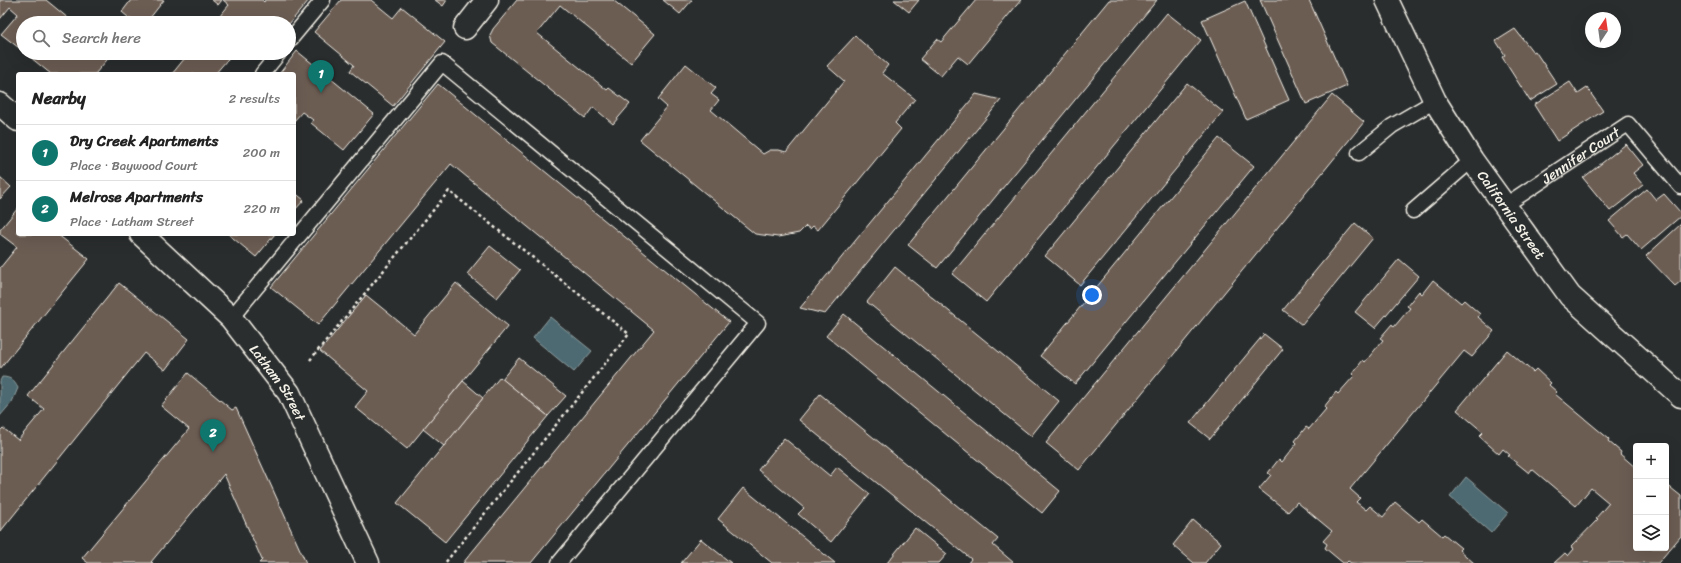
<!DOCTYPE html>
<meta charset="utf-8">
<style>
body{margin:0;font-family:Sriracha,sans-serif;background:#f2f2f2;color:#222}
.controls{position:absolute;right:12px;bottom:12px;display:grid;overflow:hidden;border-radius:4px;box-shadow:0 4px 16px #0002}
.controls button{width:36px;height:36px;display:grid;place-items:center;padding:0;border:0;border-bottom:1px solid #e0e0e0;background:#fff;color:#222;font:20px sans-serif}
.compass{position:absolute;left:1585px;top:12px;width:36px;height:36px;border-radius:50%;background:#fff;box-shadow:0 4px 16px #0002;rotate:13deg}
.you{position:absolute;left:1092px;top:295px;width:14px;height:14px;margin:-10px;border:3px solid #fff;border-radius:50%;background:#1a73e8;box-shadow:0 0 0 6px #1a73e833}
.badge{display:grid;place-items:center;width:26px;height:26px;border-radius:50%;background:#0f766e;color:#fff;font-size:13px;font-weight:700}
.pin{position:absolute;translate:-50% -33px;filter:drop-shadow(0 1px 2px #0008)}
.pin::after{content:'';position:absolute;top:21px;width:14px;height:12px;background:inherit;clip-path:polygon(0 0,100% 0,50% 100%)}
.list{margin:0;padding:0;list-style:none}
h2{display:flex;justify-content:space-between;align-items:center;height:52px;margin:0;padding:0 16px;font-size:17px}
h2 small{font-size:13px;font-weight:400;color:#767676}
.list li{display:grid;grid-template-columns:26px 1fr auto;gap:12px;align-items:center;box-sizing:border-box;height:56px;padding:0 16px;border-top:1px solid #e0e0e0}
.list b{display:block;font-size:15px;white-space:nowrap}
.list p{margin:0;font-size:13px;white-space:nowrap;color:#767676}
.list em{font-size:13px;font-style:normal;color:#767676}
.icon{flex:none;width:22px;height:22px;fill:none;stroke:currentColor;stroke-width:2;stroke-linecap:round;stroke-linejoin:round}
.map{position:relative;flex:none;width:1681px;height:563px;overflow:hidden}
.search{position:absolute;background:#fff;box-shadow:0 4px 16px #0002;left:16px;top:16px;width:280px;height:44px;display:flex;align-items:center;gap:10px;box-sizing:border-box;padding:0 14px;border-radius:22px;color:#767676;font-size:15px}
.panel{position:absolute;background:#fff;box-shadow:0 4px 16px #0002;left:16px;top:72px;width:280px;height:164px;border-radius:4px}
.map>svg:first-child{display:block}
</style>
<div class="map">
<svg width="1681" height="563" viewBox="0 0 1681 563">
<rect width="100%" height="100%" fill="#2a2d2e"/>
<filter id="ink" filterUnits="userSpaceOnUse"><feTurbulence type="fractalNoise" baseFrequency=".025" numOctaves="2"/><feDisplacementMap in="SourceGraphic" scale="8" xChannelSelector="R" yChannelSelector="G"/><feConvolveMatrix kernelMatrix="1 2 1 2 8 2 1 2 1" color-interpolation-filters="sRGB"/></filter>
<g filter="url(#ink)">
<g fill="#4d6a72" stroke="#90a0a1">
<polygon points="550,317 592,351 574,372 533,338"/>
<path d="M2 377C11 377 14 381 18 388L12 402 0 416V381Z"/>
<polygon points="1466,477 1508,513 1491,533 1450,497"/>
</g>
<g fill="#6c5d53" stroke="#f4f1e8">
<polygon points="0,0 46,0 74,23 23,23 23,51 1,34 18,14 10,7 0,19"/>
<polygon points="131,0 164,0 146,23 135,23 122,12"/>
<polygon points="212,0 222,0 218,5"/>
<polygon points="223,0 262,0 264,2 265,0 309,0 289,24 214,23 229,5"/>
<polygon points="341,0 371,0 393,18 402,7 445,42 393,106 350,71 354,65 314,32"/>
<polygon points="435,0 447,0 443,6"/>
<polygon points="517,0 613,0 655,34 631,63 560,5 537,33 607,90 609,88 630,104 613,124 593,107 585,118 492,43 490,35 493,29"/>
<polygon points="663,0 692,0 680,14"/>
<polygon points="894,0 919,0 909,12"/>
<polygon points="976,0 1021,0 968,64 958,56 941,76 920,59 937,39 941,42"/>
<polygon points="1109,0 1157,0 937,268 908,245"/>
<polygon points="1260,0 1309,0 1347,86 1306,104"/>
<polygon points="1245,1 1289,100 1246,119 1202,20"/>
<polygon points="1167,13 1201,40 986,302 952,274"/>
<polygon points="1515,29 1533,52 1535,51 1557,84 1530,101 1502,57 1505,55 1496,41"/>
<polygon points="855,36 888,65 882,73 915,99 895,123 901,129 818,230 813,226 810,229 806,226 799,233 778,237 755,234 640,140 667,107 658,99 686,64 716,88 711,94 719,100 711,110 763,154 770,150 779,150 786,152 844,81 827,66"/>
<polygon points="297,51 374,114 344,150 311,123 313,120 302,112 294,121 294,74 279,74"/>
<polygon points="25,53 110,53 112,54 95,74 51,74"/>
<polygon points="189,53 233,53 215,74 172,74"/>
<polygon points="1570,82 1578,94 1587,88 1603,111 1557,141 1534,105"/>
<polygon points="1187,83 1223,112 1080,285 1045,256"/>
<polygon points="438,84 729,322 531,563 463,563 654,330 451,164 318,325 271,287"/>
<polygon points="976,94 1001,100 825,314 800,308"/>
<polygon points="1332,95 1364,122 1079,470 1046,443"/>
<polygon points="1219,138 1254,166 1075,384 1040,356"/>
<polygon points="1626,144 1643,165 1633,173 1643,185 1610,211 1583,178"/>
<polygon points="0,177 11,187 0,199"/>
<polygon points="1647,189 1656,200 1664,194 1681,213 1681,216 1641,250 1627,234 1623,237 1609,221"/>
<polygon points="294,192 304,200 294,211"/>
<polygon points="18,208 18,234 57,234 89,259 0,369 0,268 17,247 0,234 0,230"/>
<polygon points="1355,223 1373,238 1302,325 1283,310"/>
<polygon points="1681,224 1681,281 1675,286 1646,256"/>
<polygon points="228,234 275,234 256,257"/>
<polygon points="490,246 520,270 497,298 467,274"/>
<polygon points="1399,259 1419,276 1375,328 1355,312"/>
<polygon points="895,267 1059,401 1031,436 867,302"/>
<polygon points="1433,280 1461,303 1464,300 1480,314 1478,317 1494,331 1472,357 1464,351 1350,489 1360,498 1356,502 1366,510 1370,506 1383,517 1395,502 1419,522 1422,519 1442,536 1444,534 1461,548 1459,550 1474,563 1351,563 1348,561 1346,563 1343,563 1325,548 1327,544 1323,541 1332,531 1297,502 1288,512 1259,489 1271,475 1268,473 1279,459 1282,462 1297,443 1295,441 1306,427 1309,429 1326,409 1324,407 1336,392 1338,394 1354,376 1352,374 1363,360 1365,362 1383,340 1380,338 1392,324 1394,327 1410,308 1407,306 1419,291 1422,294"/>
<polygon points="119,283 189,339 165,370 144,353 0,532 0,431 3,428 18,440 44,409 28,396"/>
<polygon points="456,283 508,326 407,449 355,407 368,391 320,351 366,295 414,334"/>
<polygon points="844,314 1060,491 1042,513 826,336"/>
<polygon points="1264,334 1283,349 1210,439 1190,423"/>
<polygon points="1507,350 1533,372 1536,369 1551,383 1549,385 1557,392 1555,394 1609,439 1608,441 1621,452 1620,454 1636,468 1636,548 1666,548 1666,484 1681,496 1681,536 1658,563 1554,563 1565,553 1568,556 1574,549 1571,547 1598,519 1596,518 1609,503 1591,488 1576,506 1532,469 1529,473 1508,456 1510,455 1503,449 1499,454 1479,436 1483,432 1457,410"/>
<polygon points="519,358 566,396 548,416 502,379"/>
<polygon points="188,373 232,410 236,408 306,563 259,563 262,560 224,474 151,562 153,563 88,563 82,558 189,429 161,406"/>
<polygon points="500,377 548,416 445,542 397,503"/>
<polygon points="463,381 483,398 444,446 423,429"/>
<polygon points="820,394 998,539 993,545 1014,563 968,563 971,559 799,420"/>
<polygon points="784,438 830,476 837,467 870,494 831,542 798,514 804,508 758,470"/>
<polygon points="743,488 835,563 772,563 718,519"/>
<polygon points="1193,520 1221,543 1205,563 1194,563 1173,545"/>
<polygon points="915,528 947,554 939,563 887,563"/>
<polygon points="701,539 731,563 681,563"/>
</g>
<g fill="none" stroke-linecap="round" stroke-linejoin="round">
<g stroke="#f4f1e8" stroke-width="17">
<g id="service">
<polyline points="289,41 323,0"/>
<polyline points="262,74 279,53"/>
<polyline points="1359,153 1392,126 1435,101"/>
<path id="s1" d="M1504 206 1628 124 1681 187"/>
<polyline points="1413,211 1472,160"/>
<polyline points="231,318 442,63 758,323 559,563"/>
</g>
</g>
<g stroke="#f4f1e8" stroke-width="25">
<g id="minor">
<polyline points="465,28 487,0"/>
<polyline points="0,104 18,120"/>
<path id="s2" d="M141 234 231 318 289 393 368 563"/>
</g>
</g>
<g stroke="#f4f1e8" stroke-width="25">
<g id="secondary">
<path id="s3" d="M1387 0 1435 101 1472 160 1570 296 1681 396"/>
</g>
</g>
<polyline stroke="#f4f1e8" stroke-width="2.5" stroke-dasharray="3 3" stroke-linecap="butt" points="310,360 449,191 629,334 445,563"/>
<use href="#service" stroke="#2a2d2e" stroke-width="14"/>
<use href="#minor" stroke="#2a2d2e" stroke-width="22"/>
<use href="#secondary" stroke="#2a2d2e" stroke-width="22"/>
</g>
</g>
<g text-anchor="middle" stroke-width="3" stroke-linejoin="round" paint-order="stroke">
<g font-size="14" fill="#f4f1e8" stroke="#2a2d2e">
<text dy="5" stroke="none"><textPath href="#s1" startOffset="92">Jennifer Court</textPath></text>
<text dy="5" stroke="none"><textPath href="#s3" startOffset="249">California Street</textPath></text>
<text dy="5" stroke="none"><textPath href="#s2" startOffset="203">Latham Street</textPath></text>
</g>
</g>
</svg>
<div class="controls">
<button>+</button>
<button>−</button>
<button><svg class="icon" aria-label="layers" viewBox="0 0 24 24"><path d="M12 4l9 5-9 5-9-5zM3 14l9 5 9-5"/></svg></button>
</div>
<svg class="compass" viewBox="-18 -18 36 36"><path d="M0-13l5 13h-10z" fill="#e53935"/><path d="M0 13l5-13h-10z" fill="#767676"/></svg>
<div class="you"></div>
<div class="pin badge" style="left:321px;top:93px">1</div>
<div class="pin badge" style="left:213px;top:452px">2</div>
<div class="search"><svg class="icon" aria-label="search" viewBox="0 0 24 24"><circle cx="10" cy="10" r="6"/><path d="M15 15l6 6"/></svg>Search here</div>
<section class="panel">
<h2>Nearby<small>2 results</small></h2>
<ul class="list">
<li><span class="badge">1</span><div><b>Dry Creek Apartments</b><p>Place · Baywood Court</p></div><em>200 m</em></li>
<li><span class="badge">2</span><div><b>Melrose Apartments</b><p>Place · Latham Street</p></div><em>220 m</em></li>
</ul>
</section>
</div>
